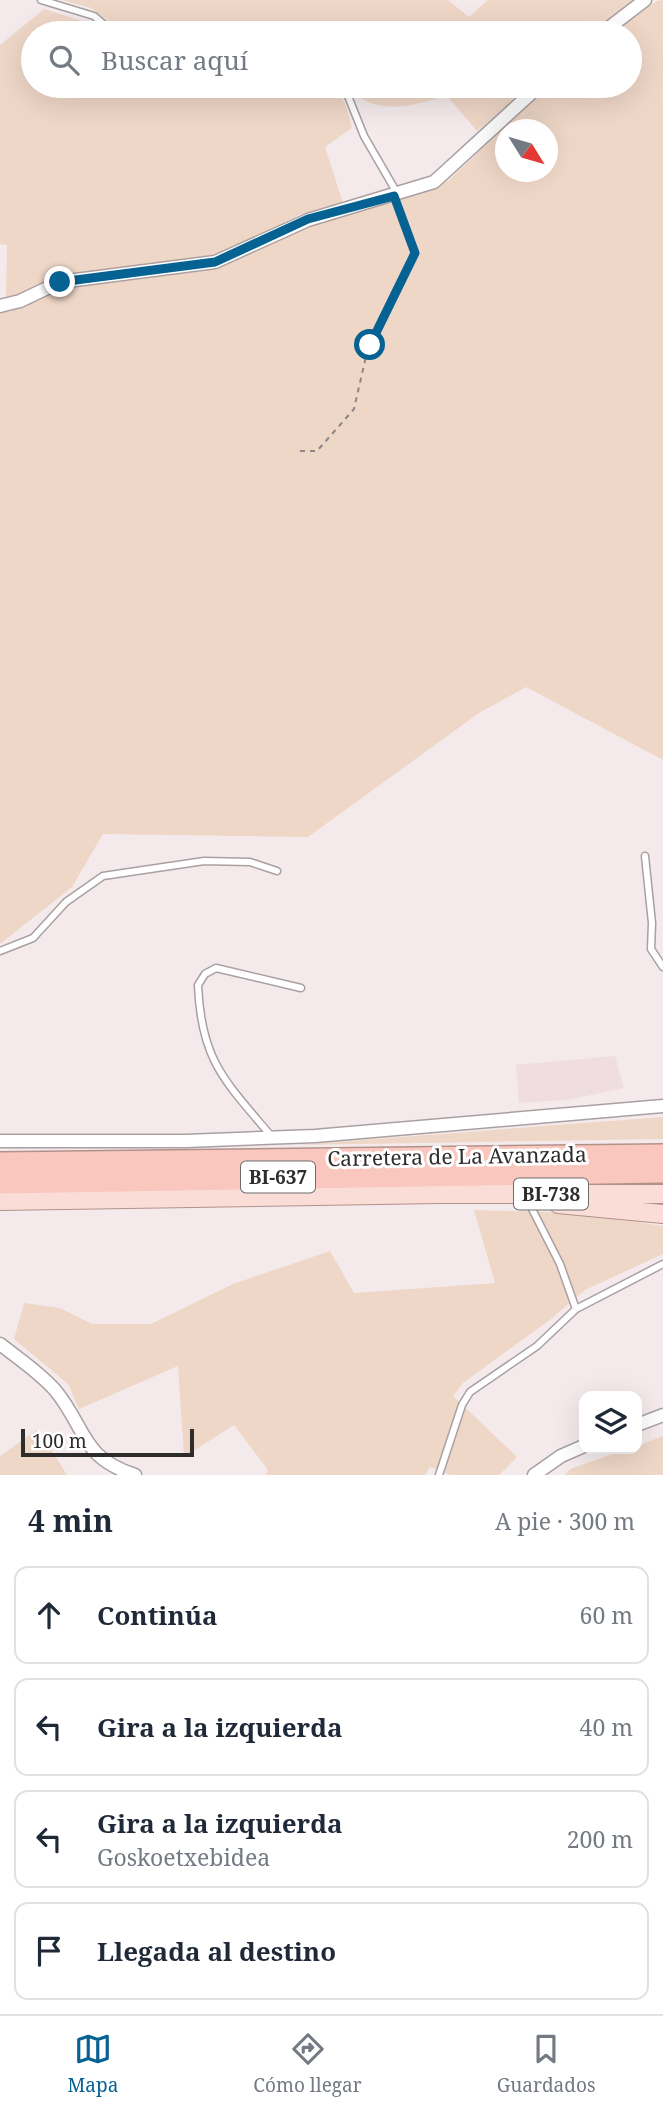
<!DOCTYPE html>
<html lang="es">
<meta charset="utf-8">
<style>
body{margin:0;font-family:"Noto Serif",serif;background:#f2f2f3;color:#1f2937}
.controls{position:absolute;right:21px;bottom:21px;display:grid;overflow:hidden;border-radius:14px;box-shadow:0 7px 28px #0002}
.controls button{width:63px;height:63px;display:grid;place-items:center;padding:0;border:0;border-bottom:2px solid #e0e1e3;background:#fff;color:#1f2937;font:35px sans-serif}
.compass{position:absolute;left:495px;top:119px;width:63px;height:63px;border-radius:50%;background:#fff;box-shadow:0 7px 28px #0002;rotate:127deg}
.scale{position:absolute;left:21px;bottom:18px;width:173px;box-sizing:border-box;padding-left:7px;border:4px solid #2f2c2c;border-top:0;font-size:19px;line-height:24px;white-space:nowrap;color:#2f2c2c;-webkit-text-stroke:5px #fff;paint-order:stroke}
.stop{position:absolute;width:21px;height:21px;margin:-16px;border:5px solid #056292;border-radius:50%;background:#fff}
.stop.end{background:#056292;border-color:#fff;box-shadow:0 2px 7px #0008}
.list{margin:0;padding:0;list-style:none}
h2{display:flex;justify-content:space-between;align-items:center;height:91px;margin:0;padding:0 28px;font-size:30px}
h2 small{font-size:23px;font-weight:400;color:#747a83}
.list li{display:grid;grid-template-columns:46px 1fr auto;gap:21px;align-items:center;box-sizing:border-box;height:98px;margin:0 14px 14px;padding:0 14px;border:2px solid #e0e1e3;border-radius:14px}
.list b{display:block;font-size:26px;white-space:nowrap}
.list p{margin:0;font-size:23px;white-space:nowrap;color:#747a83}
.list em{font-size:23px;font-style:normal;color:#747a83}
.icon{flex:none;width:38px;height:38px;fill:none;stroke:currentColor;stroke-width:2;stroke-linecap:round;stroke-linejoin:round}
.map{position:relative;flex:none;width:663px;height:1475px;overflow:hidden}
.search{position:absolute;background:#fff;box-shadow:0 7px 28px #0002;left:21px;right:21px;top:21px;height:77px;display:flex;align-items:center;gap:18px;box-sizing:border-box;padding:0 24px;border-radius:38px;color:#747a83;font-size:26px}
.sheet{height:539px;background:#fff}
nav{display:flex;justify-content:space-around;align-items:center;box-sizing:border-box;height:98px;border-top:2px solid #e0e1e3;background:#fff;font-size:19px;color:#747a83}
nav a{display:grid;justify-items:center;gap:4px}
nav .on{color:#056292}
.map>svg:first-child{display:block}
</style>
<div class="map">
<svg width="663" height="1475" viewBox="0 0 663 1475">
<rect width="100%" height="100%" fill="#f4eaec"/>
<polygon fill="#f0dde0" points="615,1056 624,1088 567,1100 519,1103 516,1065"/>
<g fill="#efd7c7" fill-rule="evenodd">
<polygon points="62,0 448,0 469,17 488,0 636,0 591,33 125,33 91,8"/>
<path d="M663 0V760L526 687 479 713 308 837 103 834 72 887 0 944V312H10L68 286 224 265 293 230 448 181 548 86H630V33H611L657 1ZM505 130H548V172H505Z"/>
<path d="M44 9 92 24 103 33H33V86H160C203 121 304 62 338 93 346 100 349 118 352 128L325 147 343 203 299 215 220 256 6 298 7 245 0 244V45Z"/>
<path d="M349 86H530L477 131 446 95C414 107 371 117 349 86Z"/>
<polygon points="663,1117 663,1139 297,1145"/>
<polygon points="474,1210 582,1213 663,1226 663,1254 585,1290 551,1319 463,1383 453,1396 517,1457 499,1475 451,1475 430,1467 425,1475 266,1475 268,1470 234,1425 184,1457 178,1366 79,1409 68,1384 14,1339 24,1303 60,1308 92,1324 151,1324 233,1284 330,1251 354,1293 495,1283"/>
<polygon points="38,1429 67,1475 0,1475 0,1456"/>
<polygon points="663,1436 663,1475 565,1475 570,1469 627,1449 637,1449 637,1446"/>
</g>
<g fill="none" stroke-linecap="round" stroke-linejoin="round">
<g stroke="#aaa0a2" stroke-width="9">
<g id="lane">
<polyline points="41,0 94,16 114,33"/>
<polyline points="174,86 192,90 226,86"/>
<polyline points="339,86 346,91 364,136 397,193"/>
<polyline points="645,856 652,923 651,949 663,967"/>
<polyline points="0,951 33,938 66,902 103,876 204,861 250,862 277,871"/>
<path d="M272 1137C225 1081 201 1061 198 985L205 974 216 968 301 988"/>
<polyline points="529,1203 560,1264 576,1309"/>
<polyline points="439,1475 462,1405 470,1392 537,1346 576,1309 663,1264"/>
</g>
</g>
<g stroke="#aaa0a2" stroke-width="15">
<g id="street">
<polyline points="602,33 645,0"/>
<polyline points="0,306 20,301 60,282 215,262 308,220 434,182 539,86"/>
<polyline points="0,1141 186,1141 315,1136 663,1106"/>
<path d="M0 1344C19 1359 39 1372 55 1390 87 1429 80 1457 135 1475"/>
<polyline points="637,1425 663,1415"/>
<polyline points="534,1475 561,1456 584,1446"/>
</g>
</g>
<g stroke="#b2918b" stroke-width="20">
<g id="primary">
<polyline points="0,1201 440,1194 663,1194"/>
<polyline points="558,1204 663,1214"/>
</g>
</g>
<g stroke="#b2918b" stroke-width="24">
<g id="highway">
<polyline points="0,1163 663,1155"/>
<polyline points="0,1183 663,1172"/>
</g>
</g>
<polyline stroke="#8d8687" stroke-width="2" stroke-dasharray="5 5" stroke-linecap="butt" points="300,451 317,451 354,409 367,352 415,252 398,207"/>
<use href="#lane" stroke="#fff" stroke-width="6"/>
<use href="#street" stroke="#fff" stroke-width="12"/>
<use href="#primary" stroke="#fbddd8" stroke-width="18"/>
<use href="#highway" stroke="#f9c7be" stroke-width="21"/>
</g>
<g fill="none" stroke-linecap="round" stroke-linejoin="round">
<polyline stroke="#056292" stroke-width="9" points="60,282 215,262 308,219 394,196 415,253 370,345"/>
</g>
<g text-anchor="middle" stroke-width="6" stroke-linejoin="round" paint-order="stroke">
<g fill="#fff" stroke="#6d6b6b" stroke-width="2">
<rect x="241" y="1161.5" width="74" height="31" rx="5"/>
<rect x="514" y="1178.5" width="74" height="31" rx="5"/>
</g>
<g font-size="19" font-weight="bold" fill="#2f2c2c">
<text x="278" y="1184">BI-637</text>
<text x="551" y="1201">BI-738</text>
</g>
<g font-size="21" fill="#2f2c2c" stroke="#fff">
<text transform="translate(457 1157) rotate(-1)" y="7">Carretera de La Avanzada</text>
</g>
</g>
</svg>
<div class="controls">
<button><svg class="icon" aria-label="layers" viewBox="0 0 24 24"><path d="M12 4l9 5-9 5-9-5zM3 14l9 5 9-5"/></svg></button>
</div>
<svg class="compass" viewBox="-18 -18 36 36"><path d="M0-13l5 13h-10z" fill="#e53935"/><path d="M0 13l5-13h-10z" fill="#747a83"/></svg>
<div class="scale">100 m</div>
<div class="stop" style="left:370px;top:345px"></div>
<div class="stop end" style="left:60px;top:282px"></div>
<div class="search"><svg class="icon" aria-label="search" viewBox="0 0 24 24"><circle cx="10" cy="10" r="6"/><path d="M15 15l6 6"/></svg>Buscar aquí</div>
</div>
<section class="sheet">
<h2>4 min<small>A pie · 300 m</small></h2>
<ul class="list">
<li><svg class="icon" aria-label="ahead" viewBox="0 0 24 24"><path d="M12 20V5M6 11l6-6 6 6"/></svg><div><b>Continúa</b></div><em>60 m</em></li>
<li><svg class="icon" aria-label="left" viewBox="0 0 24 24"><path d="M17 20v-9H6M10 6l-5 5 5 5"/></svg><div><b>Gira a la izquierda</b></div><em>40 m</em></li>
<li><svg class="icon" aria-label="left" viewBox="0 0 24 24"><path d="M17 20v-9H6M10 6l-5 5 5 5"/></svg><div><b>Gira a la izquierda</b><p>Goskoetxebidea</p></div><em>200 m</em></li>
<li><svg class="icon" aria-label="arrive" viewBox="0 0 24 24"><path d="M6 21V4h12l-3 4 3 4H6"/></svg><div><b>Llegada al destino</b></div></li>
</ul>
</section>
<nav>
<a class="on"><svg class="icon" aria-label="map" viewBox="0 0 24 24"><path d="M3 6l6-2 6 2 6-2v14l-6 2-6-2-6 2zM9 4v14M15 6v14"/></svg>Mapa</a>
<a><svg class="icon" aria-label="directions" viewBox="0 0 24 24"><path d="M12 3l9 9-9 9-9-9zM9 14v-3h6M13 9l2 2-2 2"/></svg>Cómo llegar</a>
<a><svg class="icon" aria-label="saved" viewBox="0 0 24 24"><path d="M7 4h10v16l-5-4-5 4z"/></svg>Guardados</a>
</nav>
